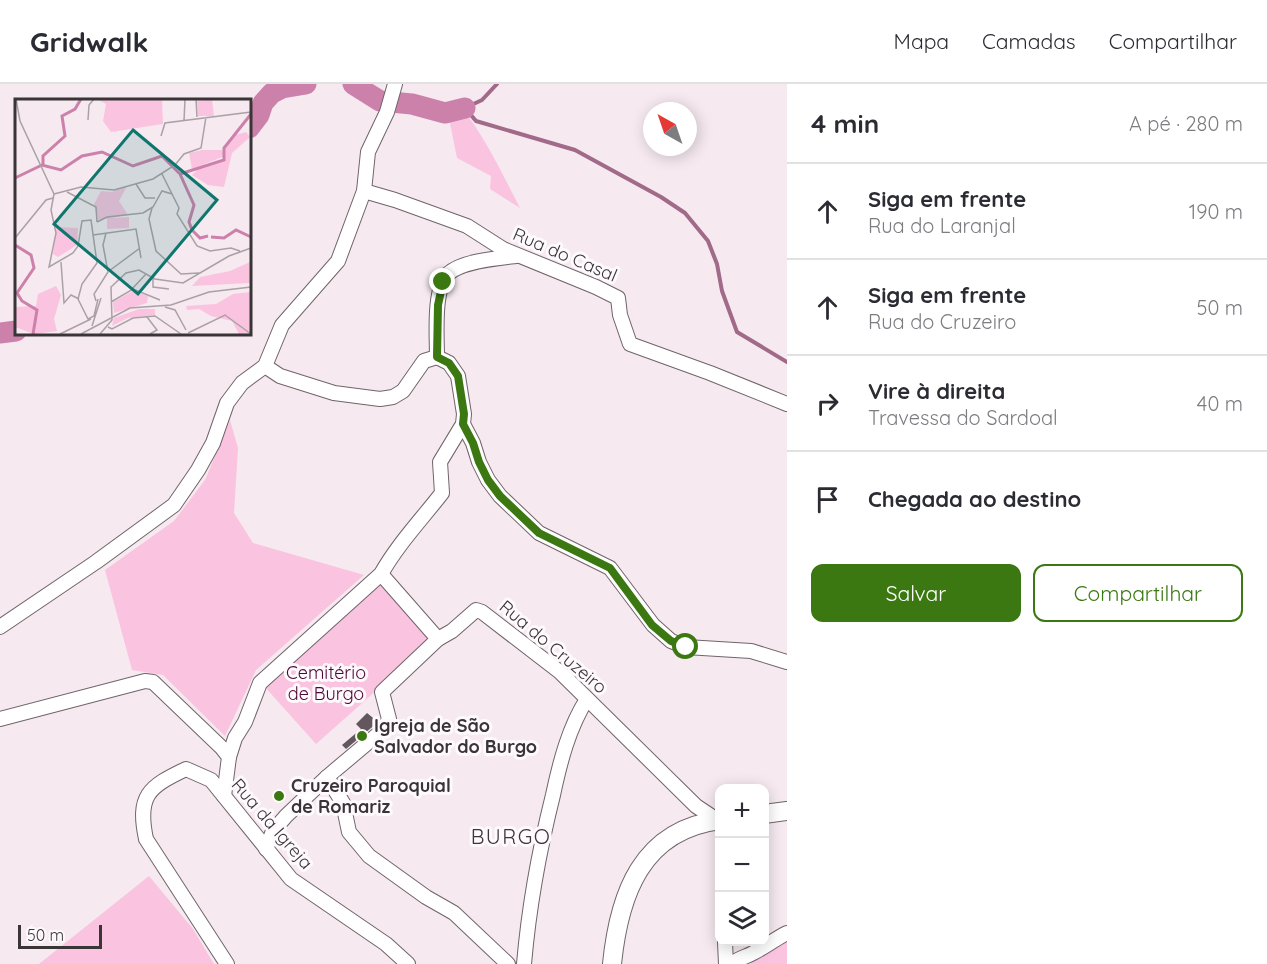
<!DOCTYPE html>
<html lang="pt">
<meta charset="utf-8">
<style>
body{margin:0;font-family:Quicksand,sans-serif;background:#f2f2f3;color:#2b2b33}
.controls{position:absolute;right:18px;bottom:18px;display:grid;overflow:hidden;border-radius:12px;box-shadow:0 3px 15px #0003}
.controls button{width:54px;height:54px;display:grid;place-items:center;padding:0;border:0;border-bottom:2px solid #e1e1e2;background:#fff;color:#2b2b33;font:30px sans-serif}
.compass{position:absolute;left:643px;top:18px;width:54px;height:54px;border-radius:50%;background:#fff;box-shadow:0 3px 15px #0003;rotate:320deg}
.scale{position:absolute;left:18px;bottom:15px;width:84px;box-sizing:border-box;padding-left:6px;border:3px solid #393436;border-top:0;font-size:16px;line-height:21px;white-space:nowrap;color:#393436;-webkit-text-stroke:4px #fef9fc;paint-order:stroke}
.stop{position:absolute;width:18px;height:18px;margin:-14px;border:4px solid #3c7812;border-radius:50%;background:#fff}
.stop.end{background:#3c7812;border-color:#fff;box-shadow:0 2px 6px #0008}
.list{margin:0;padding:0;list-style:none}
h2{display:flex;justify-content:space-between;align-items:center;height:78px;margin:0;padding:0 24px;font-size:26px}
h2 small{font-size:20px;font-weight:400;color:#7c7c81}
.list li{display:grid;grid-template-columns:39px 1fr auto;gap:18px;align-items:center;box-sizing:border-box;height:96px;padding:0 24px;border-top:2px solid #e1e1e2}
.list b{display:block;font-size:22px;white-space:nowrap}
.list p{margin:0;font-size:20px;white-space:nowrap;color:#7c7c81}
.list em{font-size:20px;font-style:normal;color:#7c7c81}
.actions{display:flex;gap:12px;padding:18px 24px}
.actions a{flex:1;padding:14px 0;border:2px solid #3c7812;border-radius:12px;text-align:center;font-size:21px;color:#3c7812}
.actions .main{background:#3c7812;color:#fff}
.icon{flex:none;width:33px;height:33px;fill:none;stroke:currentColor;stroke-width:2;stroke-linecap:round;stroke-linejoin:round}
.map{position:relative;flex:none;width:787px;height:880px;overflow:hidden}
header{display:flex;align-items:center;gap:36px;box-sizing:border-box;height:84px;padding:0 30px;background:#fff;border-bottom:2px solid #e1e1e2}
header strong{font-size:28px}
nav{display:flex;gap:33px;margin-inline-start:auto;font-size:21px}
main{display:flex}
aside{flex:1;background:#fff}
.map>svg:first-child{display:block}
</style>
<header>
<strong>Gridwalk</strong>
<nav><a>Mapa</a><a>Camadas</a><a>Compartilhar</a></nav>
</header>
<main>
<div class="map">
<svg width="787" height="880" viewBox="0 0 787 880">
<rect width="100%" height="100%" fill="#f6e9f0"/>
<g fill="#fac4e0">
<path d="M465 28C487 57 503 91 520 124L490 105 491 92 457 74 449 34Z"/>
<polygon points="230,336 238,364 234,429 253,459 364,491 256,586 225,652 163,591 132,586 105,486 174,437 205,396"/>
<polygon points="381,499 432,557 316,660 264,602"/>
<polygon points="149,792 193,845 214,880 39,880"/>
<polygon points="787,856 787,880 750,880"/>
</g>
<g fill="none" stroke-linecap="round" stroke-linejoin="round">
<polyline stroke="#a06a88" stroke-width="4" points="497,0 482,16 465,24 476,37 575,66 661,113 685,129 708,157 717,180 722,207 737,248 787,278"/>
<g stroke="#cc81ab" stroke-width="21">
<polyline points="353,0 380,17 412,20 445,29 465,24"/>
<polyline points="249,44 259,31 263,19 272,9 282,4 306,0"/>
<polyline points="0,249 16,247"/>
</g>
</g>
<polygon fill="#62575c" points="367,629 378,638 377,639 346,665 342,661 361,645 356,640"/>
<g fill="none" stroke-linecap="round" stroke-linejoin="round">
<g stroke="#6f646a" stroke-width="16">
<g id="minor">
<polyline points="364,107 395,116 467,142 503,165 596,203 618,214 620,231 630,260 710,289 787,320"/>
<path d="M437 273C437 252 433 205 448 190 461 177 499 174 516 172"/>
<polyline points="463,340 473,359 479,378 488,396 500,412 539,449 610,484 653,541 671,557 686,563 751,567 787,578"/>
<polyline points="381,490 438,555"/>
<polyline points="0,543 96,478 174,421 198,386 213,359 227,319 242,299 265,282 282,241 338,177 364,107 368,68 387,28 395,0"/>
<polyline points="0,635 145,597 153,598 222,664 229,673 224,712"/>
<path d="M229 673 235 654 245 638 260 599 381 490C398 460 421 436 442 409L440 378 463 340 464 330 458 292 449 279 437 273 424 277 403 307 393 313 380 315 334 309 280 292 265 282"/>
<polyline points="327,693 343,719 349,748 369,772 426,813 454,829 508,880"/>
<polyline points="266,765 273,747 286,732 327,693 384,645 389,635 382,608 438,555 452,547 476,526 482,528 560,588 696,722 717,736"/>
<polyline points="725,858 726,880"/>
<path d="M227 880 146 755C137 712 148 703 186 685L211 696 291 795 386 860 408 880"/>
<path d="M524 880C529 822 539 767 553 711 560 678 569 643 587 615"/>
<path d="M732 880C738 874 746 873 753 869 765 863 775 855 787 849"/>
</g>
</g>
<g stroke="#6f646a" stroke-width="20">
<g id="major">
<polyline points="764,730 787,727"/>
<path d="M612 880C619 811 641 746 720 736"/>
</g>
</g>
<use href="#minor" stroke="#fff" stroke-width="14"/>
<use href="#major" stroke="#fff" stroke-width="18"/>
</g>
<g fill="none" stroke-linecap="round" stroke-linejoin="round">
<polyline stroke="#3c7812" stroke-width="8" points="443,198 438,221 437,273 449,279 458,292 464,330 463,340 473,359 479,378 488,396 500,412 539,449 610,484 652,541 671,557 686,563"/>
</g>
<g fill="#3c7812" stroke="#fef9fc" stroke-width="2">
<circle cx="362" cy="652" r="6"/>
<circle cx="279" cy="712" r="6"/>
</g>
<g text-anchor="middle" stroke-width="6" stroke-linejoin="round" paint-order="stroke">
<g font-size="18" fill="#393436" stroke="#fef9fc">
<text transform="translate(565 171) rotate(23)" y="6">Rua do Casal</text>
<text transform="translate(553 563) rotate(40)" y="6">Rua do Cruzeiro</text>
<text transform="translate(272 740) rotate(49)" y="6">Rua da Igreja</text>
</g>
<g font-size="18" fill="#4c0835" stroke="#fef9fc">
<text x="326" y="595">Cemitério<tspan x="326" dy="21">de Burgo</tspan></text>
</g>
<g font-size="18" font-weight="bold" fill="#393436" stroke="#fef9fc" text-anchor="start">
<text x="374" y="648">Igreja de São<tspan x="374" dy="21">Salvador do Burgo</tspan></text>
<text x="291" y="708">Cruzeiro Paroquial<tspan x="291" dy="21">de Romariz</tspan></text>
</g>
<g font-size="21" letter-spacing="1.5" fill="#3f353a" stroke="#fef9fc">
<text x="511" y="760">BURGO</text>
</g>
</g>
<g transform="translate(15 15)">
<rect width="236" height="236" fill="#f6e9f0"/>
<path d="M82 0H147L148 25 96 33 88 22 91 5ZM197 0 199 17H183L182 2ZM231 33 235 38 217 54 209 88 193 86 177 76 185 68 209 62 210 49 220 36ZM187 51H207L210 57 177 70 174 54ZM112 87 104 102 113 116 83 121 79 105 86 92 97 93ZM114 118V129L92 130V119ZM41 128 63 129 62 146 43 158 38 155ZM235 163V184L177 187 185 178 215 172ZM41 187 46 196 39 220 42 232 19 235 0 228V208L21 207 23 195ZM118 192 133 197 132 204 99 214 98 203ZM235 193V235H224L217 222 196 217 184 210 172 211 171 207 201 205 218 195ZM124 210H140V216L113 219 97 227 99 219Z" fill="#fac4e0"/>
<path fill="none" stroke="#cc81ab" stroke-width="3" d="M28 66V57L50 37 47 17 60 10 66 0M0 79 27 66 46 71 67 57 87 53 118 67 147 57 165 75M193 137 185 139 177 131 174 123 179 106 165 75 209 61V49L236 15M196 138 209 139 221 131 236 138M0 146 16 156 19 169 2 194 7 202 22 211 18 235"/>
<path fill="none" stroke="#aaa1a6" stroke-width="1.5" d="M1 0 5 22 39 95 36 111 41 134 34 168 58 154 63 147 67 122 76 121 82 164 67 185 63 200 73 220 79 217 83 200M181 0 182 18M73 21 74 6 79 0M169 22 170 0M146 37 150 24 236 13M147 75 164 109 162 115 182 147 195 152 216 149 225 152M121 85 130 99H140M52 93 81 108 82 123M39 95 66 88 99 91 138 80 160 66 169 55 186 49 191 18M137 109 134 120 141 152 166 175 184 174M82 123 92 118 128 114 138 108 147 92 157 95M78 136 121 130 126 159M0 139 31 101 38 99M46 163 49 204 56 196 64 200M94 172 125 149M138 180V188L154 190M117 190 131 175M81 202 79 195 93 173 88 146 91 134M96 203 118 190 145 201M150 208 160 211 171 231M132 218 142 231 135 235M77 227 86 199M93 228 97 230 118 219 140 217 166 235M173 234 210 216 236 235M45 235 76 220M66 235 115 209 156 206 194 193 236 188M85 235 97 221 96 188 111 174 124 171 140 180 168 184 214 157 236 149"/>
<path fill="#0f766e" fill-opacity="0.15" stroke="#0f766e" stroke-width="3" d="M118 31 202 101 123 195 39 125Z"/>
<rect width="236" height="236" fill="none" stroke="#393436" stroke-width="3"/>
</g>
</svg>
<div class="controls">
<button>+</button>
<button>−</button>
<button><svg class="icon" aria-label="layers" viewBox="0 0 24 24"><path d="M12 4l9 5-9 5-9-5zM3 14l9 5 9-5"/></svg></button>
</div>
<svg class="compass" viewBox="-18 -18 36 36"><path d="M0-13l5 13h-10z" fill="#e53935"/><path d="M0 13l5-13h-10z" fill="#7c7c81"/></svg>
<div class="scale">50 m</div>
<div class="stop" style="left:686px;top:563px"></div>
<div class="stop end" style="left:443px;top:198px"></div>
</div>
<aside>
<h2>4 min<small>A pé · 280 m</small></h2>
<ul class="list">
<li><svg class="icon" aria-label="ahead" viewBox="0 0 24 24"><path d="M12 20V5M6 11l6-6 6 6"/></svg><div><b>Siga em frente</b><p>Rua do Laranjal</p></div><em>190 m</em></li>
<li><svg class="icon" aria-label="ahead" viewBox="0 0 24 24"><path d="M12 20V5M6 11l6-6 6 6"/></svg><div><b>Siga em frente</b><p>Rua do Cruzeiro</p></div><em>50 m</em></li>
<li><svg class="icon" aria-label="right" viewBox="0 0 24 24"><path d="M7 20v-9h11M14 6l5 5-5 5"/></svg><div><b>Vire à direita</b><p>Travessa do Sardoal</p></div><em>40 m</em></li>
<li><svg class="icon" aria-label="arrive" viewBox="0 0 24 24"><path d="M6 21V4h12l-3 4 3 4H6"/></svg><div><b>Chegada ao destino</b></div></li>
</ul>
<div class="actions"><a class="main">Salvar</a><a>Compartilhar</a></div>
</aside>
</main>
